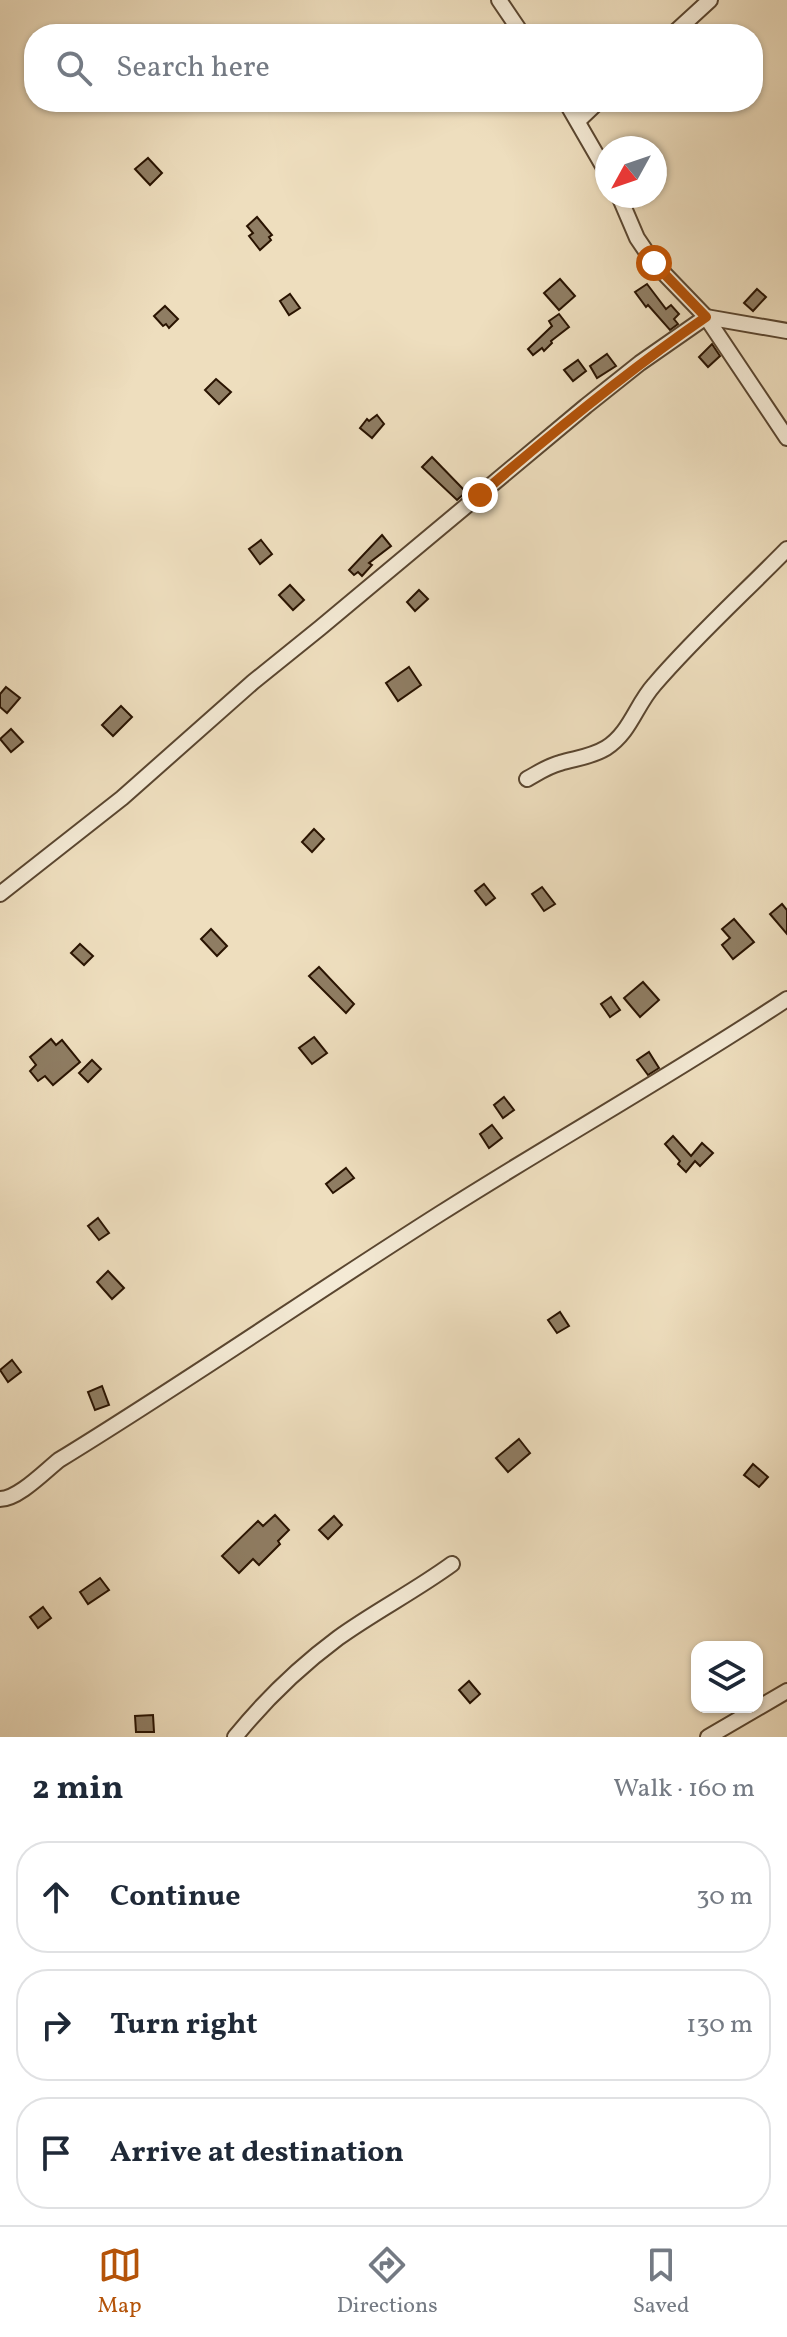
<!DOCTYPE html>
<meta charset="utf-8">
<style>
body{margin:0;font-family:Vollkorn,serif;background:#f2f2f3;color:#1f2937}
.controls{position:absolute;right:24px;bottom:24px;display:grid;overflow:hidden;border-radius:16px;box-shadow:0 2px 6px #0004}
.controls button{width:72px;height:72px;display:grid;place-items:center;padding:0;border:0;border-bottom:2px solid #e0e1e3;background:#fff;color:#1f2937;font:40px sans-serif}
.compass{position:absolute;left:595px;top:136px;width:72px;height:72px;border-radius:50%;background:#fff;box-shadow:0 2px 6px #0004;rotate:230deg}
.stop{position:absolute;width:24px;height:24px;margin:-18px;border:6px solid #b45309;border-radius:50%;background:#fff}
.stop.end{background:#b45309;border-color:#fff;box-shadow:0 2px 8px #0008}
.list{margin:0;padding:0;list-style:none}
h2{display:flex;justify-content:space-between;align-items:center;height:104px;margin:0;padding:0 32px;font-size:34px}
h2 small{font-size:26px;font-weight:400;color:#747a83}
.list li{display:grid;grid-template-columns:52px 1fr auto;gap:24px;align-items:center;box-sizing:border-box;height:112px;margin:0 16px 16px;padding:0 16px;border:2px solid #e0e1e3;border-radius:32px}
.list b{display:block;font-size:30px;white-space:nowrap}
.list em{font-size:26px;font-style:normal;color:#747a83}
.icon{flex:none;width:44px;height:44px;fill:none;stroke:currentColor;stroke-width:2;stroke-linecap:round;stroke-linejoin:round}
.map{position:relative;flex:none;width:787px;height:1737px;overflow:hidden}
.search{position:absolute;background:#fff;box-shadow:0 2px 6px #0004;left:24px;right:24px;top:24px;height:88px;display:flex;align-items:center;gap:20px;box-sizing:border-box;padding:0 28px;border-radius:32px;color:#747a83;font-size:30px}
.sheet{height:488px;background:#fff}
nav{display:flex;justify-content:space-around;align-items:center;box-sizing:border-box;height:112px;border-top:2px solid #e0e1e3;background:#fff;font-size:22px;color:#747a83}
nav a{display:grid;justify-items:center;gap:4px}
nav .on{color:#b45309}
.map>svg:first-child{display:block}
</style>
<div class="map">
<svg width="787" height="1737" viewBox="0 0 787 1737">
<rect width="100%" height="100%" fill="#eedebe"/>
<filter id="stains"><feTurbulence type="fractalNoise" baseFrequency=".0025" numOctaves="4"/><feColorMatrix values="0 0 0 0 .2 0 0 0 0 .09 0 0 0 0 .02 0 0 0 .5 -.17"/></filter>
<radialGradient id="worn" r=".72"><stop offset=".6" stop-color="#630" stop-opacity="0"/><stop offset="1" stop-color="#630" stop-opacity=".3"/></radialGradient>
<g fill="#8f7d63" stroke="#291301" stroke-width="2">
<polygon points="148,158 162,173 150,185 135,169"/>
<polygon points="257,217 272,235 269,237 271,240 260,250 249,236 253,233 247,226"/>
<polygon points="560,279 575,296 559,310 544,293"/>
<polygon points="647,284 666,309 671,305 679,314 674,319 678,324 670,330 648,305 646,307 635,292"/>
<polygon points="757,289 766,297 753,311 744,303"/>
<polygon points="290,294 300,308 289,315 280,301"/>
<polygon points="165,306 178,319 169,328 166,324 163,326 154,316"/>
<polygon points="559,314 569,327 551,341 552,343 544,351 542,348 533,355 528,349 552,326 549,321"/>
<polygon points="712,344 720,356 708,367 699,357"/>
<polygon points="607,354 616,366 597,378 590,366"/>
<polygon points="578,360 586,371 573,381 564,370"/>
<polygon points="216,379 231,392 219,404 205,390"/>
<polygon points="377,415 384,424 372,438 360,428 367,419 369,421"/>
<polygon points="432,457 466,492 457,500 422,467"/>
<polygon points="382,535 391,546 369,563 372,565 362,576 358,572 354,575 349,570"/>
<polygon points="261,540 272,554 260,564 249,549"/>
<polygon points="290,585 304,600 293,610 279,595"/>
<polygon points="419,590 428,599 415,611 407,602"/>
<polygon points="409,667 421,685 398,701 386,683"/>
<polygon points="6,687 20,698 7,713 0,707 0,694"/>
<polygon points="121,706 132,717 113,736 102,725"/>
<polygon points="11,729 23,742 11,752 0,739"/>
<polygon points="314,829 324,839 312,852 302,842"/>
<polygon points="484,884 495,898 486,905 475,891"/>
<polygon points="542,887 555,904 544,911 532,894"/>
<polygon points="782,904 787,910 787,934 770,914"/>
<polygon points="734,919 754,942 733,959 722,945 730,938 722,929"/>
<polygon points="211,929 227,946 217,956 201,939"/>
<polygon points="80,944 93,956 84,965 71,953"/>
<polygon points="319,967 354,1004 346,1013 309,976"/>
<polygon points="643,982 659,1000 640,1017 624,998"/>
<polygon points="611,997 620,1010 610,1017 601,1004"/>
<polygon points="314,1037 327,1053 312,1064 299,1048"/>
<polygon points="51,1039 56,1045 62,1040 80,1062 53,1085 45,1076 38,1081 30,1071 36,1065 30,1057"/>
<polygon points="649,1052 659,1068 648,1075 637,1060"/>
<polygon points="92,1060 101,1069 88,1082 79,1073"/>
<polygon points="504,1097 514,1110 503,1118 494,1105"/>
<polygon points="492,1125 502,1138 489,1148 480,1134"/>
<polygon points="673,1136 691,1156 702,1143 713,1153 700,1166 695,1161 686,1172 678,1164 680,1161 665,1144"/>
<polygon points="346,1168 354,1178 333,1193 326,1184"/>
<polygon points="98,1218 109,1233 99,1240 88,1226"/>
<polygon points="108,1271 124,1288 112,1299 97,1282"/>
<polygon points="560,1312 569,1326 557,1333 548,1320"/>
<polygon points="12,1360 21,1372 8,1382 0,1370"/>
<polygon points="102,1386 109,1405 95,1410 88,1392"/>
<polygon points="519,1439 530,1453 508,1472 496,1458"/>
<polygon points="753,1464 768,1477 759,1487 744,1475"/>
<polygon points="275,1515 289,1530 278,1541 280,1544 259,1565 253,1559 239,1573 222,1556 258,1521 263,1526"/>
<polygon points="334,1516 342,1525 328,1539 319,1530"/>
<polygon points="100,1578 109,1590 88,1604 80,1592"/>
<polygon points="43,1607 51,1618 38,1628 30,1617"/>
<polygon points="469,1681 480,1694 470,1703 459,1690"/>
<polygon points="153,1715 154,1732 136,1732 135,1716"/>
</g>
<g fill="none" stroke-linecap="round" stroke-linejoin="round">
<g stroke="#5a4630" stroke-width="18">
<g id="minor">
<polyline points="499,0 522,34"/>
<polyline points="673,34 710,0"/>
<polyline points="566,102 607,173"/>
<polyline points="578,121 598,102"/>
<polyline points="619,196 637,238 654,263 706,317 787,438"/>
<path d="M527 779C538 773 548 766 560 763 577 758 591 757 606 748 630 733 636 705 654 685 695 637 743 594 787 549"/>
<polyline points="0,894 122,798 253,682 320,628 586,406 640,363 706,317 787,331"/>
<path d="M0 1499C18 1499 44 1472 59 1460 188 1381 313 1294 441 1213 556 1140 674 1074 787 999"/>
<path d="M235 1737C265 1700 299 1667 338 1638 374 1612 415 1591 452 1564"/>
<polyline points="708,1737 787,1691"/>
</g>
</g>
<use href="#minor" stroke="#f4ead5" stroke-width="14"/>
</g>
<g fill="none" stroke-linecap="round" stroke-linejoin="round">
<path stroke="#b45309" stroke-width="10" d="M480 495C553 432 626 372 706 317L654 263"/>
</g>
<rect width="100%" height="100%" filter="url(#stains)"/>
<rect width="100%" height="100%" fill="url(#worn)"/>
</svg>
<div class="controls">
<button><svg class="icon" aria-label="layers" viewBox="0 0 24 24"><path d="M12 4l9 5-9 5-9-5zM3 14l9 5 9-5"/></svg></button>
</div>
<svg class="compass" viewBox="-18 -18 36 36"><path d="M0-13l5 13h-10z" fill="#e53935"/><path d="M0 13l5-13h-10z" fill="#747a83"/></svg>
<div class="stop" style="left:654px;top:263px"></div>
<div class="stop end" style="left:480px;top:495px"></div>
<div class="search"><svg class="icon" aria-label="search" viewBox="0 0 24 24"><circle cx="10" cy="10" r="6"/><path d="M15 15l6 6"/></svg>Search here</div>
</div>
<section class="sheet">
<h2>2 min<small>Walk · 160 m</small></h2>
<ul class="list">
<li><svg class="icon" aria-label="ahead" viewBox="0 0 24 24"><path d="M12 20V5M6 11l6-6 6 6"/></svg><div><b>Continue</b></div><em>30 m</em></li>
<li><svg class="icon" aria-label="right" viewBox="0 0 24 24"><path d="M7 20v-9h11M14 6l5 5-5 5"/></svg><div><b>Turn right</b></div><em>130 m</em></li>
<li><svg class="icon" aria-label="arrive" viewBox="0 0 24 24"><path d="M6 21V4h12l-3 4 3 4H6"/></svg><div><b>Arrive at destination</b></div></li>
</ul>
</section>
<nav>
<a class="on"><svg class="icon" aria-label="map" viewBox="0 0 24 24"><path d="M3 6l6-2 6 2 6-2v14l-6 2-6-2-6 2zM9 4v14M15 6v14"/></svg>Map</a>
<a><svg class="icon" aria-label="directions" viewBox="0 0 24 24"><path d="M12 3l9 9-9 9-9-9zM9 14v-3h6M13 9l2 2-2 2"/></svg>Directions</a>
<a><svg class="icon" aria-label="saved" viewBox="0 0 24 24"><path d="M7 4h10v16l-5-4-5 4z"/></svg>Saved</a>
</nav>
